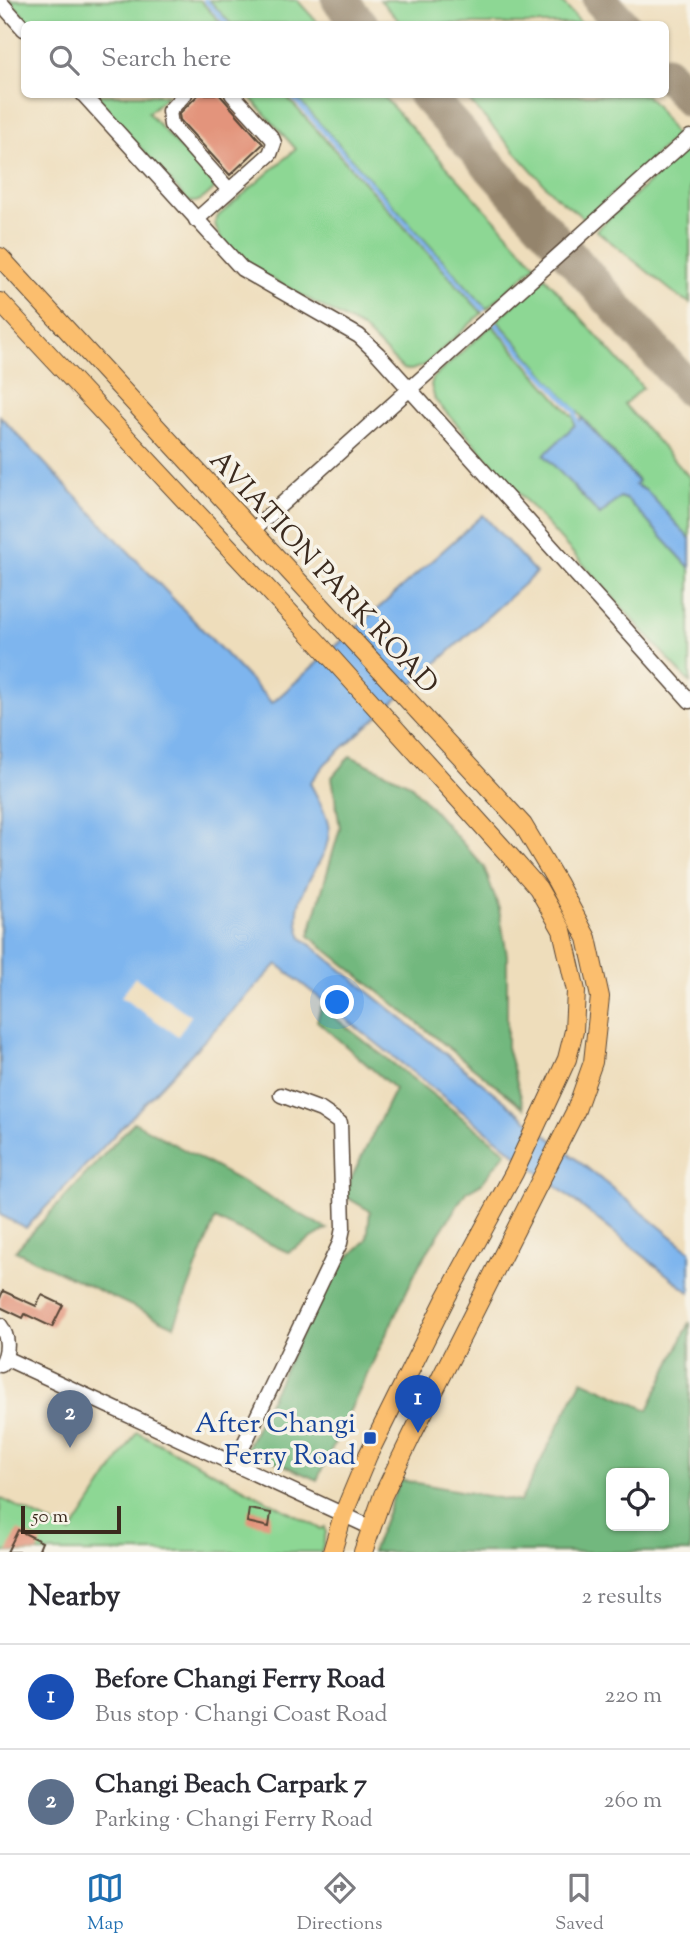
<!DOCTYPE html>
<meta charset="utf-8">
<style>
body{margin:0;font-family:"Sorts Mill Goudy",serif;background:#f2f2f3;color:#2b2b33}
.controls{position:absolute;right:21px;bottom:21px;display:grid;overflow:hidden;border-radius:10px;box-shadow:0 2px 5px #0004}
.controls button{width:63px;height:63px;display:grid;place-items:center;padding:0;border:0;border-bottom:2px solid #e1e1e2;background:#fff;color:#2b2b33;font:35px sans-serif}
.scale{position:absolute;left:21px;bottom:18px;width:100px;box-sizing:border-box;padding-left:7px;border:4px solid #3b2a1e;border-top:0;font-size:19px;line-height:24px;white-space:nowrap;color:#3b2a1e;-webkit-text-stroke:5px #f7f3e8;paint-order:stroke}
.you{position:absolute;left:338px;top:1003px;width:24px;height:24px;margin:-18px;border:5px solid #fff;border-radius:50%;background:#1a73e8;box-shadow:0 0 0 10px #1a73e833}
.badge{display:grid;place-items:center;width:46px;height:46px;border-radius:50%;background:#1f6fb2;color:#fff;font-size:23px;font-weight:700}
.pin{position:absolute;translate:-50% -58px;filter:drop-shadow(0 2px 4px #0008)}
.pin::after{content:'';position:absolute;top:37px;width:24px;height:21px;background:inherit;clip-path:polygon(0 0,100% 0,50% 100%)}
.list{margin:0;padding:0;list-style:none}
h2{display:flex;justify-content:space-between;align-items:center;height:91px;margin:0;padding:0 28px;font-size:30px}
h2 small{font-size:23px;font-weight:400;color:#7c7c81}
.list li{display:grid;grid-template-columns:46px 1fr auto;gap:21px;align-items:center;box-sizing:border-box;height:105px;padding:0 28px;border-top:2px solid #e1e1e2}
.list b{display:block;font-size:26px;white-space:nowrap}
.list p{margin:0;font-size:23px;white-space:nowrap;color:#7c7c81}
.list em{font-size:23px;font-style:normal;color:#7c7c81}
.icon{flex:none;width:38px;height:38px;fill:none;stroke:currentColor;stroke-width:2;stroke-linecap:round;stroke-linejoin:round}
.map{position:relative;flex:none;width:690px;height:1552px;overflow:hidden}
.search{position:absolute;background:#fff;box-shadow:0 2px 5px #0004;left:21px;right:21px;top:21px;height:77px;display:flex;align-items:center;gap:18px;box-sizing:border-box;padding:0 24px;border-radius:10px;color:#7c7c81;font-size:26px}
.sheet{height:301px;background:#fff}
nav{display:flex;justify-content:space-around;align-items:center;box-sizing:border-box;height:98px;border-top:2px solid #e1e1e2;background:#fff;font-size:19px;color:#7c7c81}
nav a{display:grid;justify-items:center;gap:4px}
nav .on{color:#1f6fb2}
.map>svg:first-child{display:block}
</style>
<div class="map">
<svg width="690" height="1552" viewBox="0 0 690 1552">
<rect width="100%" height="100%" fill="#f7f3e8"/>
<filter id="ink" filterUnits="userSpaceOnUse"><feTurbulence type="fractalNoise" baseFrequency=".0143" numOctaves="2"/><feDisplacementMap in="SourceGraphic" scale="14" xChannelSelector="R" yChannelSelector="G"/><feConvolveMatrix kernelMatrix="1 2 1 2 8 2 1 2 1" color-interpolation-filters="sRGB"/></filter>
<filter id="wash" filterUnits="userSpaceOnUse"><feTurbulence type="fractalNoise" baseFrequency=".00686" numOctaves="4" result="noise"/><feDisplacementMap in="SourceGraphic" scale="28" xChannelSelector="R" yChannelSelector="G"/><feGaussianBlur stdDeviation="1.57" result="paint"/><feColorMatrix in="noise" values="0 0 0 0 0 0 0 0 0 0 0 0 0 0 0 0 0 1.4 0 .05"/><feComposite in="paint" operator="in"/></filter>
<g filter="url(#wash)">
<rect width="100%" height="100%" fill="#edb"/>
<g fill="#8dd794" stroke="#648059" stroke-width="2">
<polygon points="9,0 200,0 222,24 31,24"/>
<polygon points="209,0 297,0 319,24 231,24"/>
<polygon points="380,0 560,0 582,24 402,24"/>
<path d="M93 95H168L148 113 216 187C208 194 198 207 187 200Z"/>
<path d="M248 95H285L482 313 425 365 411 370 403 369 362 328 256 271C241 260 217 241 215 223L218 216 296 149Z"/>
<polygon points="294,95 382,95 536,265 487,309"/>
<polygon points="464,95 646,95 656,106 676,136 585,219 555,196"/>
<polygon points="685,150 690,158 690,303 679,297 596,230"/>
<polygon points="545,277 643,388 624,404 690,478 690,539 647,491 635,484 638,481 497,320"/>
<polygon points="492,325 574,418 574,426 545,456 600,515 620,497 628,500 690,568 690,683 435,400 431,385 433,378"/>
<polygon points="137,1432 321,1529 325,1527 326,1533 321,1552 0,1552 0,1498 71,1533"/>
</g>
<g fill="#72b87e" stroke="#56714e" stroke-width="2" fill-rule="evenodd">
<polygon points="350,756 410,784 484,867 499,909 507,955 507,1047 524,1108 309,936 340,828 332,777"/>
<polygon points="321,1007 506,1152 482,1183 466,1192 419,1265 317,1480 246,1449 330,1275 367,1240 370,1211 343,1195 395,1089 317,1021"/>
<polygon points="134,1122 327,1229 288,1252 215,1219 174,1326 15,1251"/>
<path d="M690 1322V1552H372L400 1480 520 1502 582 1380 648 1410ZM611 1473H664V1526H611Z"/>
</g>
<g fill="#7eb5ee" stroke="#5c7086" stroke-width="2">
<path d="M0 416 272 703 483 515 536 573 326 763 310 783C316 795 325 810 328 824 336 863 282 889 302 938L690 1251V1293L277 964 26 1228 0 1215Z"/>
<polygon points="582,418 638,482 635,485 647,491 690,539 690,568 628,500 620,497 600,515 544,455"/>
</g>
<polygon fill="#edb" points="135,977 191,1016 178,1036 121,997"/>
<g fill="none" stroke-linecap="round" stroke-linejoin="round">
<g stroke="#7eb5ee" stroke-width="4.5">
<polyline points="205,0 227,24"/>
<polyline points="290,94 483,309"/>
<polyline points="496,324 575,411 578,426"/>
</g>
<g stroke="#94846c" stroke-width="35">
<polyline points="339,0 361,24"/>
<polyline points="600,0 622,24"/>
<polyline points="666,73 690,100"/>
<polyline points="425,94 690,390"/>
</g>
</g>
<g id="blocks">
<g fill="#e3947c">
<polygon points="199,94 219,94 263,144 230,175 180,120 179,114"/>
<polygon points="3,1291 36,1306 42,1295 63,1305 52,1327 25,1314 23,1318 0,1307 0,1298"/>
<polygon points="249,1509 271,1513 269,1527 247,1522"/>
<polygon points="18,1530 42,1542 38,1552 7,1552"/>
</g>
</g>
</g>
<g filter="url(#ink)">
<use href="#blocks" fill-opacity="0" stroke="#564536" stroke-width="2"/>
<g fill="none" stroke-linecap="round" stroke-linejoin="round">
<g stroke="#564536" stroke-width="17">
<g id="minor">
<polyline points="0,2 24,29"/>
<polyline points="83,94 242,269 359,336 378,354 690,701"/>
<polyline points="185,94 169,111 171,125 229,190"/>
<polyline points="196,220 270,154 274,143 272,138 232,94"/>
<polyline points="253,530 690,137"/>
<path d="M0 1325C9 1337 9 1352 1 1365"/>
<polyline points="5,1358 370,1527"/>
<polyline points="234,1465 340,1243 343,1228 340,1123 321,1110 281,1095"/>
</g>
</g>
<g stroke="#564536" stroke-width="20">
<g id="major">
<polyline points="0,257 523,825 557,882 587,938 600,997 593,1062 576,1110 413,1433 383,1495 363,1552"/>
<polyline points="0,302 319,644 509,855 538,888 562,930 576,991 574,1031 567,1059 514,1173 446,1298 368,1455 343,1515 332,1552"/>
</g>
</g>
<use href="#minor" stroke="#fff" stroke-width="14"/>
<use href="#major" stroke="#fbbe6e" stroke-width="18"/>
</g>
</g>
<rect fill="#1a4fb4" stroke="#f7f3e8" stroke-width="2.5" x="363" y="1431" width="14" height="14" rx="3.5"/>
<g text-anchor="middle" stroke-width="7" stroke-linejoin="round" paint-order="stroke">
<g font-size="28" fill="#3b2a1e" stroke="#f7f3e8">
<text transform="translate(325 571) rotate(47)" y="10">AVIATION PARK ROAD</text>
</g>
<g font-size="28" fill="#164399" stroke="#f7f3e8" text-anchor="end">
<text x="356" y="1432">After Changi<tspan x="356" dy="32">Ferry Road</tspan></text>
</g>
</g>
</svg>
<div class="controls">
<button><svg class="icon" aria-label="locate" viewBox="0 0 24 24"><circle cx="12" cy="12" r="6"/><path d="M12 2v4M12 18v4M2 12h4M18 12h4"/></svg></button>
</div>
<div class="scale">50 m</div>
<div class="you"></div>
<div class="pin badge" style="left:418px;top:1433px;background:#1a4fb4">1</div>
<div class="pin badge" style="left:70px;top:1448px;background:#5c6f8a">2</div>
<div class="search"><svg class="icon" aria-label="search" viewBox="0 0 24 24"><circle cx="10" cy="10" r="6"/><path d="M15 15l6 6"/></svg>Search here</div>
</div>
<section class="sheet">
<h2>Nearby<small>2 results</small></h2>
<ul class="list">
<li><span class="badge" style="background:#1a4fb4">1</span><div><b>Before Changi Ferry Road</b><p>Bus stop · Changi Coast Road</p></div><em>220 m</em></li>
<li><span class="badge" style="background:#5c6f8a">2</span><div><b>Changi Beach Carpark 7</b><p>Parking · Changi Ferry Road</p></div><em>260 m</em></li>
</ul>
</section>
<nav>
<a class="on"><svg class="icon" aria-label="map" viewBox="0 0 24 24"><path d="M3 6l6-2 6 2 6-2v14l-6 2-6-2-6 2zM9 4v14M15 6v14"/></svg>Map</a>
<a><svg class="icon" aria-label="directions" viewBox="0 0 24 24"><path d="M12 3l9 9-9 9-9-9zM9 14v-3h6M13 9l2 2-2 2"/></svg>Directions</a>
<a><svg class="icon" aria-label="saved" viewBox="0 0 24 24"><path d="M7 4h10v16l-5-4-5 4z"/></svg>Saved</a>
</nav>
